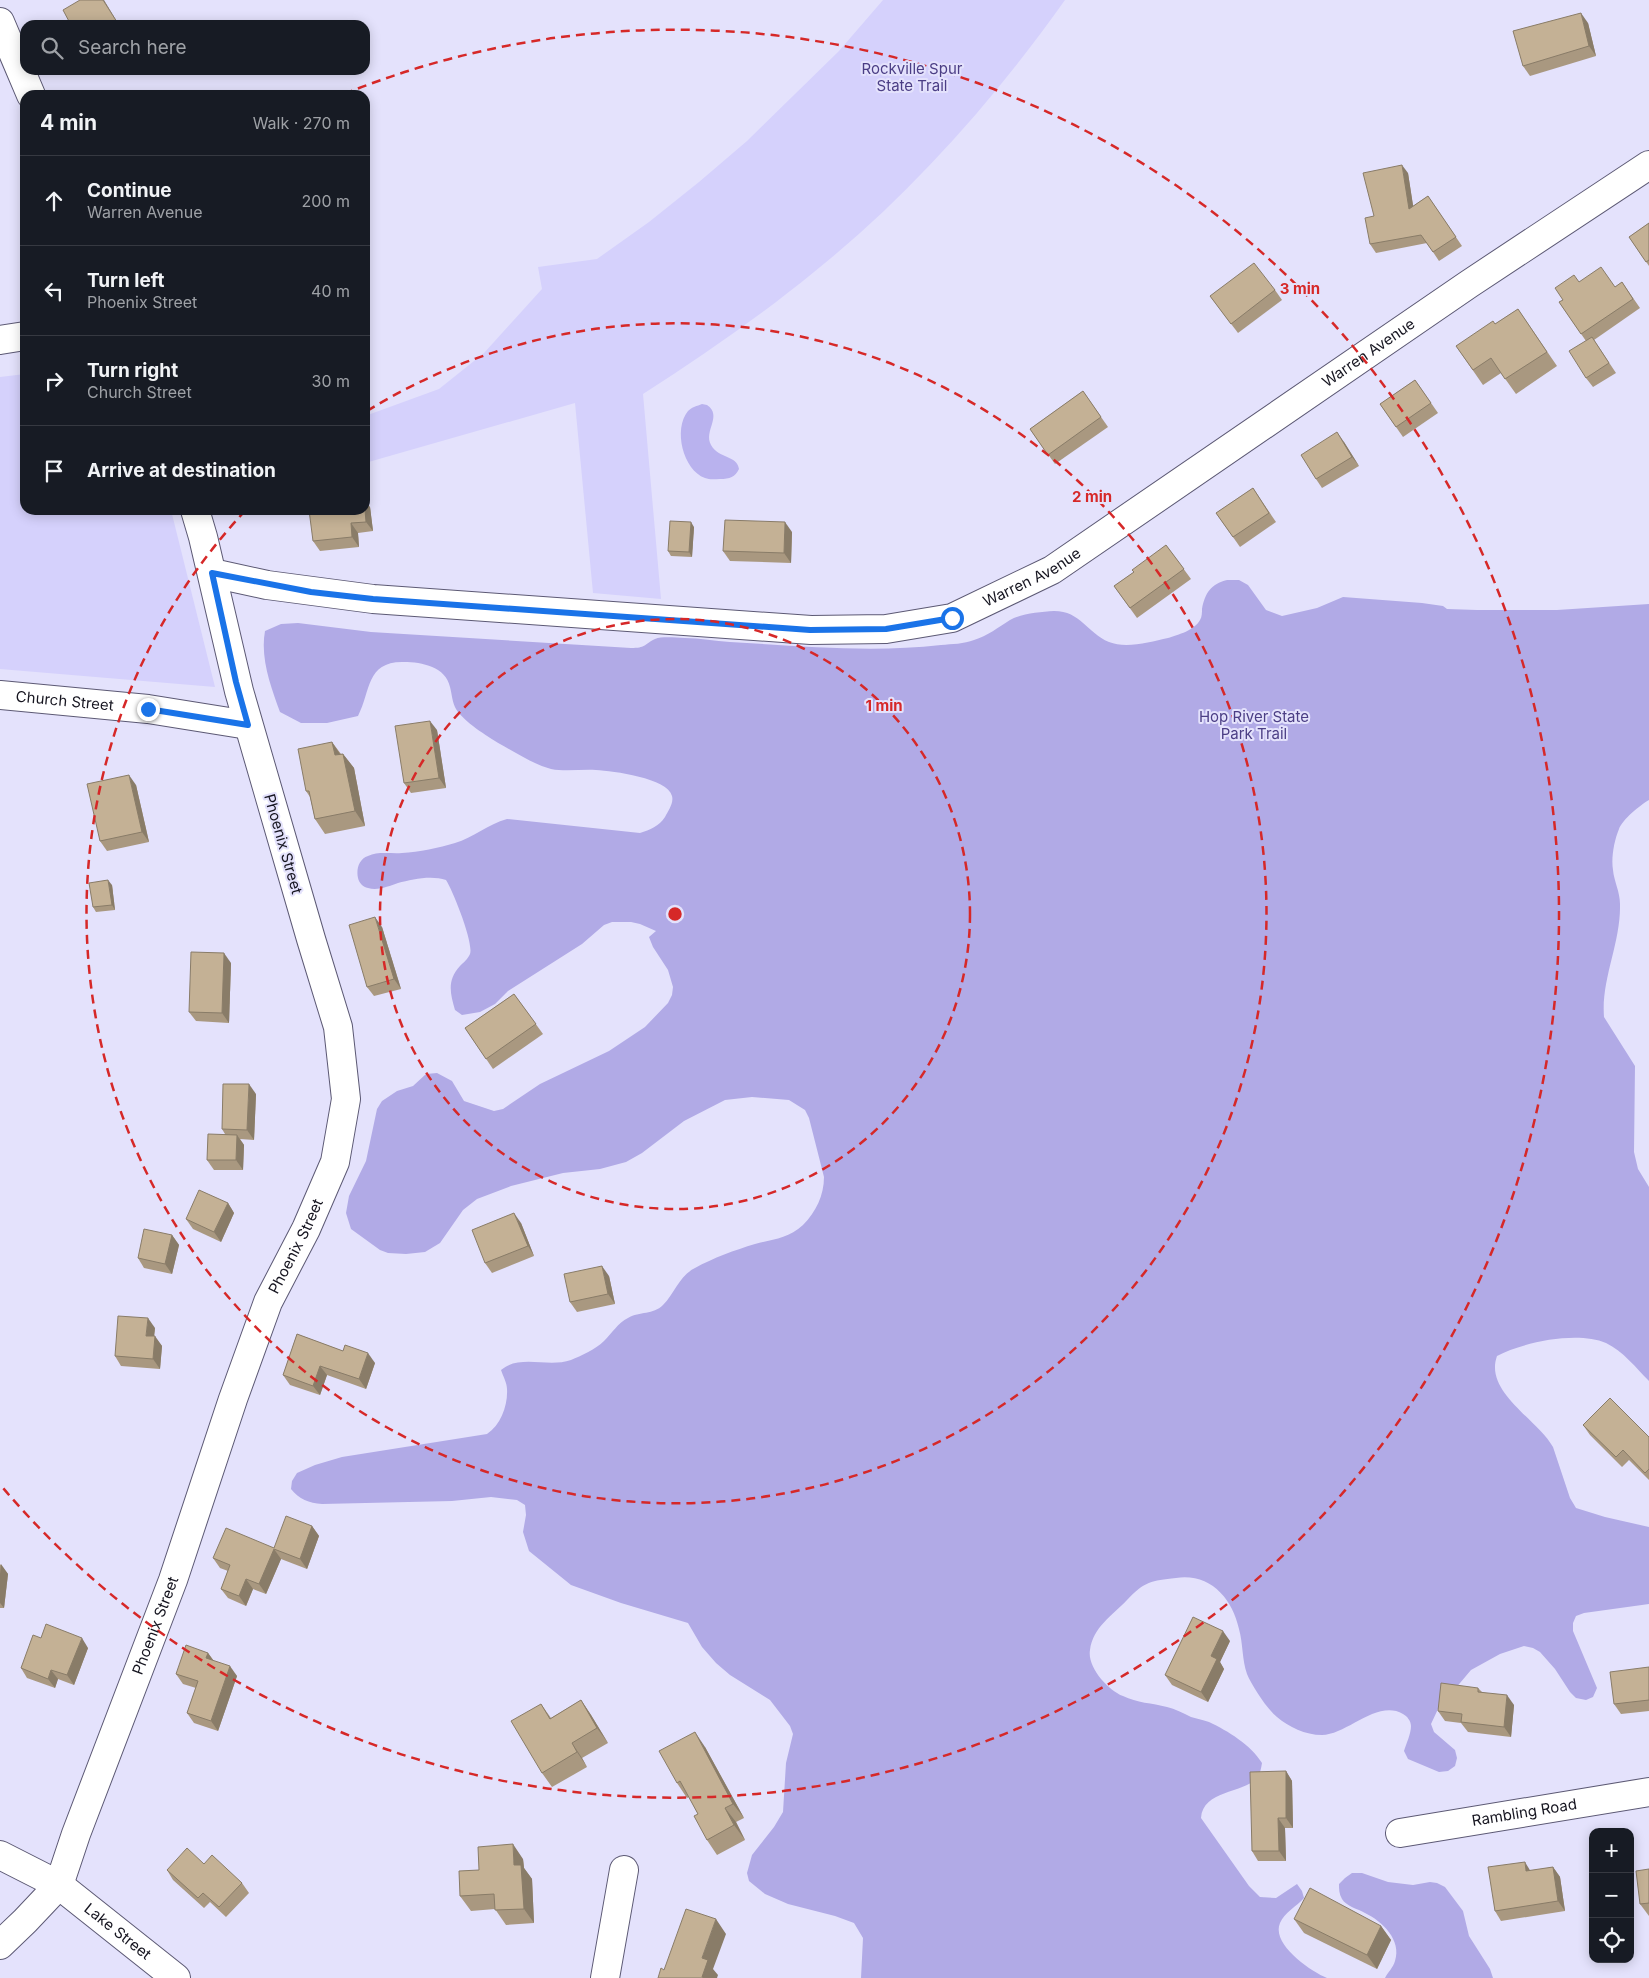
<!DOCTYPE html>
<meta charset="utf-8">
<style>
body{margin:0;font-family:Inter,sans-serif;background:#20242c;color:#f1f3f6}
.controls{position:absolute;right:15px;bottom:15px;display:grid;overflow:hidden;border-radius:10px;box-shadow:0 2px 12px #0003}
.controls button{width:45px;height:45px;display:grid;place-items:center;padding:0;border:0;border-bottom:1px solid #363941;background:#171b24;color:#f1f3f6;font:25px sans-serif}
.stop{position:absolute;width:15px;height:15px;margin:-11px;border:4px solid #1a73e8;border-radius:50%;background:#fff}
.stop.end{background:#1a73e8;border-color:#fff;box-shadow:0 1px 5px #0008}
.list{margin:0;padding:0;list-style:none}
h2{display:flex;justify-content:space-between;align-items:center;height:65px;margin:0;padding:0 20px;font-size:21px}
h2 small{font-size:16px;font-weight:400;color:#9ea1a6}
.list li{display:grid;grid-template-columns:32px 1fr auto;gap:15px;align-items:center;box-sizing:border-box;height:90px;padding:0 20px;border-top:1px solid #363941}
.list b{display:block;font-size:19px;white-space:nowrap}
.list p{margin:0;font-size:16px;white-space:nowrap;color:#9ea1a6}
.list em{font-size:16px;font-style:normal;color:#9ea1a6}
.icon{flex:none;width:28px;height:28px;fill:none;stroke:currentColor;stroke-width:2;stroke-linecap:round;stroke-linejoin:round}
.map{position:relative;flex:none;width:1649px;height:1978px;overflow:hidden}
.search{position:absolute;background:#171b24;box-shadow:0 2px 12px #0003;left:20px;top:20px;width:350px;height:55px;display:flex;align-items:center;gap:12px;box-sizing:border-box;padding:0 18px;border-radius:15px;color:#9ea1a6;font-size:19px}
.panel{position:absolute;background:#171b24;box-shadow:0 2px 12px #0003;left:20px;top:90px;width:350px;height:425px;border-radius:15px}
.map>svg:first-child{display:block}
</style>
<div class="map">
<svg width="1649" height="1978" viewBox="0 0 1649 1978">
<rect width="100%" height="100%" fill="#e4e2fc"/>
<g fill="#d5d1fc">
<path d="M883 0H1065C994 100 910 195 814 272 759 317 702 356 643 394L661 599 593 593 575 403 365 463V416L439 389 484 353 542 289 538 267 597 259 649 222 699 182 747 141 839 51Z"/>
<polygon points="25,374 25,510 171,510 215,687 0,669 0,377"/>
</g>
<g fill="#b1aae6">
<path d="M1227 580H1239L1248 585 1266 610 1282 616 1317 608 1343 597 1422 603 1443 606 1447 609 1477 610H1557L1649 604V800C1640 805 1622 820 1619 829 1614 841 1611 858 1613 870 1614 881 1620 892 1620 904 1621 943 1601 979 1604 1017L1635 1066 1634 1152 1638 1169 1649 1187V1381C1636 1368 1623 1351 1606 1343 1577 1331 1524 1342 1497 1356 1484 1392 1537 1419 1553 1447L1570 1498 1576 1508 1605 1517 1649 1527V1604L1584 1613 1576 1616 1573 1623V1631L1597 1688 1593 1697 1586 1700 1576 1698 1570 1692 1555 1669 1540 1652 1533 1648 1524 1646 1500 1654 1471 1670 1438 1709 1431 1724 1434 1732 1455 1750 1457 1758 1455 1766 1448 1771 1439 1772 1408 1759 1404 1751C1406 1744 1411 1734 1411 1726 1411 1721 1407 1716 1403 1714 1377 1699 1347 1735 1322 1735 1305 1735 1289 1727 1277 1717 1267 1709 1252 1686 1247 1674 1242 1660 1243 1643 1239 1629 1232 1598 1210 1573 1176 1578 1151 1581 1145 1581 1127 1600 1112 1616 1093 1627 1090 1650 1087 1667 1108 1690 1123 1696 1137 1703 1152 1703 1167 1707 1175 1709 1183 1713 1191 1717 1197 1719 1204 1720 1209 1722 1228 1731 1251 1745 1262 1763 1261 1769 1260 1774 1257 1778 1242 1794 1203 1790 1201 1818L1249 1886 1260 1897 1276 1898 1297 1884 1302 1891 1304 1898C1297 1906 1284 1913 1280 1923 1271 1944 1310 1971 1327 1978H861L863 1938 854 1923 835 1916 788 1904 765 1894 749 1881 747 1873 752 1855 774 1827 783 1812 786 1763 793 1734 790 1726 770 1700 730 1675 716 1663 702 1647 688 1623 621 1603 571 1585 529 1551 523 1532 526 1515 525 1505 517 1500 491 1497 452 1501 322 1504C309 1503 299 1499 291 1489L292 1481 297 1473 315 1465 342 1457 487 1434C501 1425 508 1405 507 1389 507 1383 503 1376 501 1370 520 1354 548 1368 571 1360 581 1356 596 1349 604 1341 612 1333 618 1323 628 1318 640 1311 653 1315 663 1305 675 1293 679 1276 695 1268 713 1258 735 1250 755 1244 773 1239 788 1239 803 1225 816 1212 824 1195 824 1177L809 1118 805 1110 789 1100 752 1097 725 1100 684 1121 642 1153 626 1162 600 1169 563 1173 511 1186 477 1199 463 1210 440 1243 425 1252 406 1254 388 1253 380 1250 351 1229 346 1213 349 1196 366 1161 377 1109 382 1101 397 1091 413 1086 426 1074 437 1073 452 1081 464 1101 494 1111 503 1109 540 1084 609 1051 645 1027 668 1003 672 995 673 987 668 970 653 947 649 937 656 931 640 924 631 922H612L604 925 582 944 508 991 495 1004 480 1012 462 1015 455 1010C450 993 447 980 460 966 463 963 468 959 470 954 474 943 453 891 446 880 432 875 412 879 398 883 389 886 378 891 368 888 363 887 359 883 358 878 356 869 359 859 368 856 378 851 391 854 402 853 419 852 439 848 455 843 473 838 488 824 507 819L640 833C650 830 659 826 665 817 668 811 674 803 672 796 668 778 613 771 596 770 581 769 566 772 551 769 533 764 516 753 500 744 487 736 464 722 456 709 452 702 452 694 450 687 446 667 422 662 404 662 366 661 371 691 358 716L327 723H301L280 712C271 687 260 658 265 631L281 624 298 623 371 632 631 648C646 648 643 645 655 639 663 636 676 638 685 638 700 638 715 641 730 642 800 646 871 653 941 645 952 644 964 644 974 640 987 636 999 627 1010 620 1023 613 1040 612 1054 611 1081 611 1087 633 1109 642 1126 649 1150 642 1168 638 1178 635 1195 630 1200 620 1202 617 1202 612 1202 609 1205 593 1211 584 1227 580Z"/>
<path d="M1352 1873H1362L1388 1882 1413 1885 1430 1882 1437 1883 1445 1887 1463 1911 1469 1936 1490 1969 1493 1978H1385C1388 1972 1393 1968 1395 1961 1402 1940 1382 1921 1365 1913 1358 1909 1346 1906 1342 1899 1339 1894 1339 1889 1339 1884L1345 1878Z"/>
</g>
<path fill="#b9b2ee" d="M702 404 707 405C723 416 703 431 711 445 719 459 737 455 739 469 735 477 730 479 720 479 715 479 710 480 705 478 683 470 673 429 688 411 692 407 697 406 702 404Z"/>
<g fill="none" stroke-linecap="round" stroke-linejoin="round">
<g stroke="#5c5974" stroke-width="30">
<g id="minor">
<polyline points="0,22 31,95"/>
<polyline points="0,340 25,336"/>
<path id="s1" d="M212 573 267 585 373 599 811 630 886 629 952 618 1052 570 1469 284 1649 165"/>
<path id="s2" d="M0 695 148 709 248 725"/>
<path id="s3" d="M1400 1833 1649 1792"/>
<path id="s4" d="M0 1855 59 1885 176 1978"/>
<path id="s5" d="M0 1945 25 1921 59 1885 76 1834 173 1580 233 1399 268 1302 306 1229 335 1162 346 1099 338 1027 311 939 239 691 203 537 195 510"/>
<polyline points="605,1978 624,1870"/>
</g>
</g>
<use href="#minor" stroke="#fff" stroke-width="28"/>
</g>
<g fill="#a99880">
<polygon points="1588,23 1596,56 1530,76 1523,66"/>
<polygon points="1408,173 1413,206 1428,196 1462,246 1439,261 1427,243 1376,253 1370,244 1374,216"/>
<polygon points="1649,223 1649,266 1629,237"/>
<polygon points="1579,282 1615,287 1622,282 1640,308 1594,340 1616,373 1593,387 1586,378 1586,341 1559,302 1563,300"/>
<polygon points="1275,290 1282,300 1238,333 1210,296"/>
<polygon points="1518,309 1557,366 1516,394 1501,373 1483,385 1456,346 1495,324"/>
<polygon points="1415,380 1438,413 1403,437 1380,404"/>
<polygon points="1083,391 1108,427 1055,464 1030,429"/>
<polygon points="1344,442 1359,466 1322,488 1316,479"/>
<polygon points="1253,488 1276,522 1240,547 1216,513"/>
<polygon points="370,507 373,531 358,533 359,547 320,551 313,541"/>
<polygon points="694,527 692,557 671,556 668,551"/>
<polygon points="792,532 791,563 730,561 723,551"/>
<polygon points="1166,545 1191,579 1137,618 1114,586 1134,572"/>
<polygon points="437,730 446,788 411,793 404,783"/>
<polygon points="332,742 341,754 343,754 354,768 365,826 325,834 315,819 310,797 306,791"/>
<polygon points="136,785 149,842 107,851 100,841"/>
<polygon points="112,885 115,910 96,912 93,907"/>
<polygon points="382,927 401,989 374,996 367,987"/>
<polygon points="231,963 229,1023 196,1021 189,1012"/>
<polygon points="514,994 543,1034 493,1069 465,1028"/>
<polygon points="256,1094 254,1140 240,1139 244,1145 243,1170 214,1170 207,1160 225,1134 222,1129"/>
<polygon points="228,1203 234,1213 221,1242 193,1229 186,1219"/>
<polygon points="521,1223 534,1256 492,1273 485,1263"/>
<polygon points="172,1235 179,1245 172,1274 144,1268 138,1258"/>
<polygon points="609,1276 615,1304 577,1312 570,1302"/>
<polygon points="155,1328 154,1336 162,1346 160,1369 121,1366 115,1356"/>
<polygon points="297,1334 375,1363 366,1389 327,1375 320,1395 290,1385 283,1375"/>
<polygon points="1583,1425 1649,1437 1649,1480 1629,1460 1622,1467 1590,1435"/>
<polygon points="312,1526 319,1536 307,1569 281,1559 266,1594 253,1589 246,1606 228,1598 221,1589 228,1571 220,1568 213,1558 274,1548"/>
<polygon points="0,1564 8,1574 4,1608 0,1608"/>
<polygon points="41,1638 88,1648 74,1685 58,1679 55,1688 27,1678 21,1668"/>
<polygon points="1230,1641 1220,1662 1224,1669 1208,1702 1172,1685 1165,1675"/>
<polygon points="208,1653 214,1661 237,1676 218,1731 194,1723 187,1713 196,1688 183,1684 176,1674"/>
<polygon points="1649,1667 1649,1711 1621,1714 1614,1704"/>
<polygon points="1478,1688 1482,1692 1514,1705 1511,1737 1468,1732 1461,1723 1445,1721 1438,1711"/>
<polygon points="581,1700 591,1715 608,1743 582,1758 587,1767 552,1787 542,1773 541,1704 551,1718"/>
<polygon points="705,1747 744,1818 736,1822 745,1840 717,1855 707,1840 698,1814 689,1797 687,1798 677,1783"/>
<polygon points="1286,1771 1292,1781 1293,1828 1285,1828 1286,1861 1258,1861 1252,1851"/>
<polygon points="523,1859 524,1868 532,1879 534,1923 506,1925 495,1909 471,1911 460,1896 479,1870"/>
<polygon points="204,1864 242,1883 249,1893 226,1917 210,1902 204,1908 173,1880 167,1870"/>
<polygon points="1553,1867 1560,1877 1565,1911 1501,1921 1495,1911 1531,1871"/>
<polygon points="1649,1869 1649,1916 1640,1904"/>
<polygon points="1294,1919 1381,1926 1391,1940 1377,1969 1304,1933"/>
</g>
<g fill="#897c68">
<polygon points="103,0 104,0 119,25"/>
<polygon points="1581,13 1588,23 1596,56 1589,46"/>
<polygon points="1402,165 1408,173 1415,218 1409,209"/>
<polygon points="1337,432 1344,442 1359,466 1352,457"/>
<polygon points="365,500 370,507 373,531 366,522 365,510"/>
<polygon points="691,522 694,527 692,557 689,552"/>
<polygon points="785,522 792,532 791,563 784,553"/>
<polygon points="351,523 358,533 359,547 352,537"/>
<polygon points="430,721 437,730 446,788 439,778"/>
<polygon points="332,742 342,757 335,755"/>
<polygon points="343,754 354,768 365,826 355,811"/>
<polygon points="129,775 136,785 149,842 142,832"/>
<polygon points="108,880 112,885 115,910 112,905"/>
<polygon points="375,917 382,927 401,989 394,979"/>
<polygon points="224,953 231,963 229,1023 222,1013"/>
<polygon points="249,1084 256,1094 254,1140 247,1130"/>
<polygon points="237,1135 244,1145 243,1170 236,1160"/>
<polygon points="228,1203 234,1213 221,1242 214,1232"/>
<polygon points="514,1213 521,1223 534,1256 528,1246"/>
<polygon points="172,1235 179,1245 172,1274 165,1264"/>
<polygon points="602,1266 609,1276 615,1304 608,1294"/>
<polygon points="148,1318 155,1328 153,1346 146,1336"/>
<polygon points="155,1336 162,1346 160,1369 153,1359"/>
<polygon points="368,1353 375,1363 366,1389 359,1379"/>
<polygon points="320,1366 327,1375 320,1395 313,1386"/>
<polygon points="312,1526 319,1536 307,1569 300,1559"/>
<polygon points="274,1549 281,1559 266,1594 259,1584"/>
<polygon points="1,1564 8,1574 4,1608 0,1603 0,1574"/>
<polygon points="246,1579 253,1589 246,1606 239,1596"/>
<polygon points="1223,1631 1230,1641 1220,1662 1224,1669 1208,1702 1201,1692 1211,1656"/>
<polygon points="82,1638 88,1648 74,1685 67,1675"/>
<polygon points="208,1653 215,1663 206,1658"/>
<polygon points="230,1666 237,1676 218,1731 211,1721"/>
<polygon points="51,1670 58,1679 55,1688 48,1679"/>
<polygon points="1507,1695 1514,1705 1511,1737 1504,1727"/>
<polygon points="581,1700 591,1715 608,1743 597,1728"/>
<polygon points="695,1732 705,1747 744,1818 733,1804"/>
<polygon points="572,1743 582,1758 587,1767 577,1752"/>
<polygon points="1286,1771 1292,1781 1293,1828 1286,1818"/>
<polygon points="725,1808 736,1822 745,1840 734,1825"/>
<polygon points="1278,1818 1285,1828 1286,1861 1279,1851"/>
<polygon points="513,1844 523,1859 524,1868 532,1879 534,1923 524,1909 514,1865"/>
<polygon points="1525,1862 1531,1872 1526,1871"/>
<polygon points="1553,1867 1560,1877 1565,1911 1558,1901"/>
<polygon points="716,1919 726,1934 713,1969 718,1975 717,1978 703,1978 702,1977 702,1958"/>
<polygon points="1381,1926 1391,1940 1377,1969 1367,1955"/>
</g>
<g fill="#c4b195" stroke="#897c68">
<polygon points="80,0 103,0 117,22 112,25 71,25 63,10"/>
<polygon points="1581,13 1589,46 1523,66 1513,31"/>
<polygon points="1402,165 1409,209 1428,196 1456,237 1433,252 1421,235 1370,244 1365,218 1374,216 1363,173"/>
<polygon points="1649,223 1649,260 1646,262 1629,237"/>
<polygon points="1254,263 1275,290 1231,324 1210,296"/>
<polygon points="1601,267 1615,287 1622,282 1633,299 1581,334 1559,302 1563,300 1555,288 1574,275 1579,282"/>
<polygon points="1518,309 1547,352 1505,379 1491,358 1473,370 1456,346 1493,321 1495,324"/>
<polygon points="1592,337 1609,363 1586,378 1569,351"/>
<polygon points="1415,380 1431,403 1396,427 1380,404"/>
<polygon points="1083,391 1101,417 1048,455 1030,429"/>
<polygon points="1337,432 1352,457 1316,479 1301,455"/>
<polygon points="1253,488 1269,513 1233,537 1216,513"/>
<polygon points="309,510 365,510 366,522 351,523 352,537 313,541"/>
<polygon points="725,520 785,522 784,553 723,551"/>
<polygon points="670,521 691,522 689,552 668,551"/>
<polygon points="1166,545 1184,569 1130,608 1114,586 1134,572 1132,570"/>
<polygon points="430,721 439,778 404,783 395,726"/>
<polygon points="332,742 335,755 343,754 355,811 315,819 309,791 306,791 298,749"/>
<polygon points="129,775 142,832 100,841 87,784"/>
<polygon points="108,880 112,905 93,907 89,883"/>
<polygon points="375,917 394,979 367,987 349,925"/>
<polygon points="191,952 224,953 222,1013 189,1012"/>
<polygon points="514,994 536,1024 486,1059 465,1028"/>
<polygon points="223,1084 249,1084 247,1130 222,1129"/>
<polygon points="208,1134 237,1135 236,1160 207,1160"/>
<polygon points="199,1190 228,1203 214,1232 186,1219"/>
<polygon points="514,1213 528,1246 485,1263 472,1230"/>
<polygon points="144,1229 172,1235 165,1264 138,1258"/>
<polygon points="602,1266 608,1294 570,1302 564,1274"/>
<polygon points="118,1316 148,1318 146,1336 155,1336 153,1359 115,1356"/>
<polygon points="297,1334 343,1351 345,1345 368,1353 359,1379 320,1366 313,1386 283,1375"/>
<polygon points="1610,1398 1649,1437 1649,1469 1645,1473 1623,1450 1616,1457 1583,1425"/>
<polygon points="286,1516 312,1526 300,1559 274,1549 259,1584 246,1579 239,1596 221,1589 230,1565 213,1558 226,1528 274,1548"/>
<polygon points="1193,1617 1223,1631 1211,1656 1217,1659 1201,1692 1165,1675"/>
<polygon points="46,1624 82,1638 67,1675 51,1670 48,1679 21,1668 33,1635 41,1638"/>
<polygon points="186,1645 208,1653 206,1658 230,1666 211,1721 187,1713 198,1681 176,1674"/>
<polygon points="1649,1667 1649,1700 1614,1704 1610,1672"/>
<polygon points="1441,1683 1478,1688 1478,1692 1507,1695 1504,1727 1461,1722 1462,1714 1438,1711"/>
<polygon points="581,1700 597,1728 572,1743 577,1752 542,1773 511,1721 541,1704 550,1719"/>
<polygon points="695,1732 733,1804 725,1808 734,1825 707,1840 694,1816 698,1814 680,1781 677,1783 659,1751"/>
<polygon points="1286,1771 1286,1818 1278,1818 1279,1851 1252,1851 1250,1772"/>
<polygon points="513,1844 514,1865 521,1865 524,1909 495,1910 494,1894 460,1896 459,1871 479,1870 478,1847"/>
<polygon points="187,1848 204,1864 212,1855 242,1883 219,1907 203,1893 198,1898 167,1870"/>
<polygon points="1525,1862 1526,1871 1553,1867 1558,1901 1495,1911 1488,1867"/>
<polygon points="1649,1869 1649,1903 1640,1904 1636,1871"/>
<polygon points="1310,1888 1381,1926 1367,1955 1294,1919"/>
<polygon points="686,1909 716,1919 702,1958 708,1960 702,1977 706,1978 658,1978 661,1968 664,1970"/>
</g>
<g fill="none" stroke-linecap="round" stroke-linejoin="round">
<polyline stroke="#1a73e8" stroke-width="6" points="148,709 248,725 236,682 212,573 311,592 373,599 810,630 886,629 952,618"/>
</g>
<g fill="none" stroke="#d62828" stroke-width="2.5" stroke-dasharray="9 6">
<circle cx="675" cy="914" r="295"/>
<path d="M367 411A590 590 0 1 1 244 512"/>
<path d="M344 94A884 884 0 1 1 3 1488"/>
</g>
<g text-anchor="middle" stroke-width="4" stroke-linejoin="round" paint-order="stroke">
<g font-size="15" fill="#4b3e85" stroke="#e4e2fc">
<text x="912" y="74">Rockville Spur<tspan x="912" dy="17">State Trail</tspan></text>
<text x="1254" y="722">Hop River State<tspan x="1254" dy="17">Park Trail</tspan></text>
</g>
<g font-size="15" fill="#161520" stroke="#e4e2fc">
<text dy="5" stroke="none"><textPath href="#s1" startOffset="1239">Warren Avenue</textPath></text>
<text dy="5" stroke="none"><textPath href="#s1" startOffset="834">Warren Avenue</textPath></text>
<text dy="5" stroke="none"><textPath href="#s2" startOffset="65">Church Street</textPath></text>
<text transform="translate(283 844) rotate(74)" y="5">Phoenix Street</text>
<text dy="5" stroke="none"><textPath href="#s5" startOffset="766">Phoenix Street</textPath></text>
<text dy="5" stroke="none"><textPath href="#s5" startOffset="361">Phoenix Street</textPath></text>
<text dy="5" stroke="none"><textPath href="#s3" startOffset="126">Rambling Road</textPath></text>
<text dy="5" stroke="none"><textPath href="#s4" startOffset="141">Lake Street</textPath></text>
</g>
</g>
<circle cx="675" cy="914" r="8" fill="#d62828" stroke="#e4e2fc" stroke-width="2.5"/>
<g font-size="15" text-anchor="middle" font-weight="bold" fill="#d62828" stroke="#e4e2fc" stroke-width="4" stroke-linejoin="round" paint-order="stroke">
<text x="1300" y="294">3 min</text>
<text x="1092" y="502">2 min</text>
<text x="884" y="711">1 min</text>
</g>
</svg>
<div class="controls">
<button>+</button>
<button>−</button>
<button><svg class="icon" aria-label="locate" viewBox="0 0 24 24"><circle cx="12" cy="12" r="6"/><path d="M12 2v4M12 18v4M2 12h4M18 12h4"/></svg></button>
</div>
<div class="stop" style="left:952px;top:618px"></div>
<div class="stop end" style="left:148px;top:709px"></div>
<div class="search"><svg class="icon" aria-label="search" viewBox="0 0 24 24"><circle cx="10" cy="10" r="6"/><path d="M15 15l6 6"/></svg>Search here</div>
<section class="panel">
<h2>4 min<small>Walk · 270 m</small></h2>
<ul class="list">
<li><svg class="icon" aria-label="ahead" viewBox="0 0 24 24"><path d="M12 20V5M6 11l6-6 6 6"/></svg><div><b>Continue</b><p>Warren Avenue</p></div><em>200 m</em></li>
<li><svg class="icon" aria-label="left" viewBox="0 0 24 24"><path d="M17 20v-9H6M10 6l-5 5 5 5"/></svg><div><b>Turn left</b><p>Phoenix Street</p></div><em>40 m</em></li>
<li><svg class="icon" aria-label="right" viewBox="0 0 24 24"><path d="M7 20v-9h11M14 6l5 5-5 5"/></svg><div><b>Turn right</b><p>Church Street</p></div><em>30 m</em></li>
<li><svg class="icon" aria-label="arrive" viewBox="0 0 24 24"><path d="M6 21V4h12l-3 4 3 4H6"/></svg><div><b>Arrive at destination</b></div></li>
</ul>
</section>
</div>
